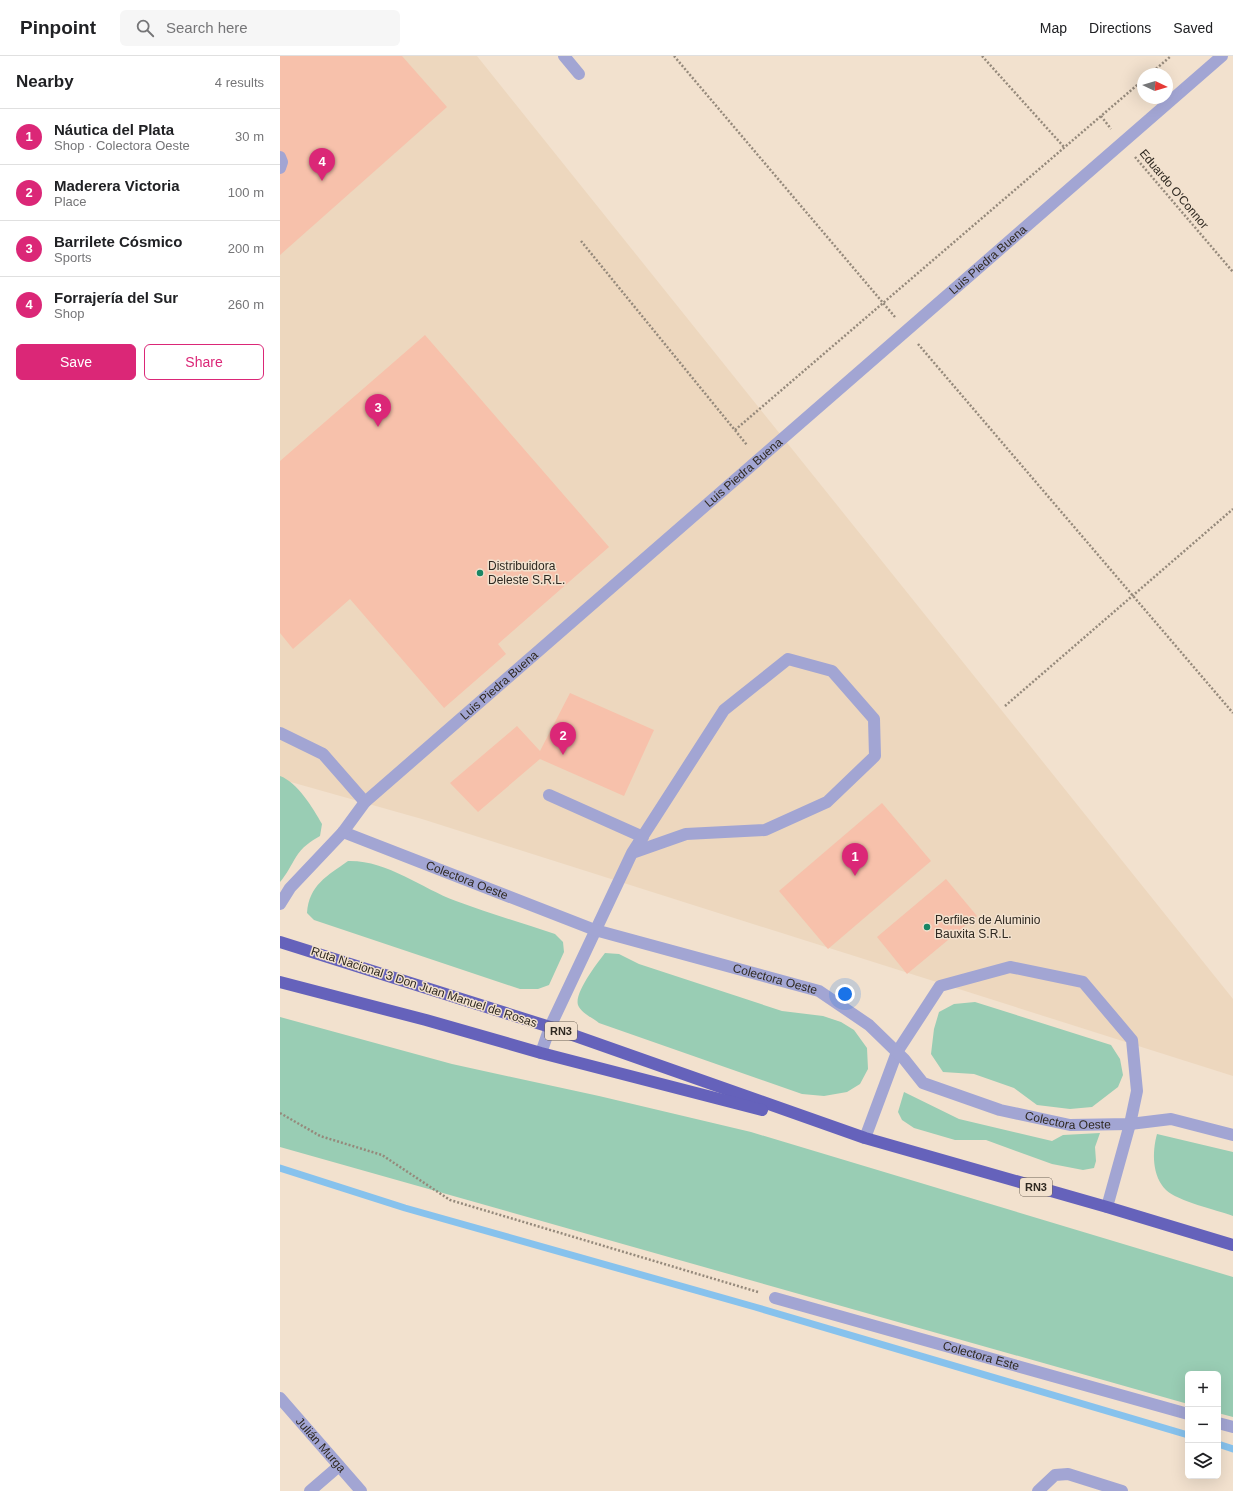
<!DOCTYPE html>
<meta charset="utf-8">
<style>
body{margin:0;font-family:Arial,sans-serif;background:#f6f6f6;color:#202124}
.controls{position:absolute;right:12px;bottom:12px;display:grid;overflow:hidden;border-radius:6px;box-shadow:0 4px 16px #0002}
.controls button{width:36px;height:36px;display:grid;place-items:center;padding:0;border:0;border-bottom:1px solid #e0e0e0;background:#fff;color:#202124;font:20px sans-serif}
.compass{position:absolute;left:857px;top:12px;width:36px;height:36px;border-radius:50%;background:#fff;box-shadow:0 4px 16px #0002;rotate:94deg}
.you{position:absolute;left:565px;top:938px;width:14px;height:14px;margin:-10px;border:3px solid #fff;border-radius:50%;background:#1a73e8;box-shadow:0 0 0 6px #1a73e833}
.badge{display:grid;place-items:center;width:26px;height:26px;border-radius:50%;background:#db2777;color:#fff;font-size:13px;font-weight:700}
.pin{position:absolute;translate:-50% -33px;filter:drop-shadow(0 1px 2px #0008)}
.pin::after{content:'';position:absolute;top:21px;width:14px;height:12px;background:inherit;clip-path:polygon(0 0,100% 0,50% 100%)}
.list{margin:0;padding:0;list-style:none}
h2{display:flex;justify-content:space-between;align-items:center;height:52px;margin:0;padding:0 16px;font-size:17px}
h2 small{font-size:13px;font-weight:400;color:#757577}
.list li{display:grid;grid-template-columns:26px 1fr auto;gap:12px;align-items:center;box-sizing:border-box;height:56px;padding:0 16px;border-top:1px solid #e0e0e0}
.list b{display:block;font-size:15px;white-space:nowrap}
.list p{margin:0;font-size:13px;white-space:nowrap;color:#757577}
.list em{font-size:13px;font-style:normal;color:#757577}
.actions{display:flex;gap:8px;padding:12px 16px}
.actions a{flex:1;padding:9px 0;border:1px solid #db2777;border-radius:6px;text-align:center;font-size:14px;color:#db2777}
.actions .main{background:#db2777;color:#fff}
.icon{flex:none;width:22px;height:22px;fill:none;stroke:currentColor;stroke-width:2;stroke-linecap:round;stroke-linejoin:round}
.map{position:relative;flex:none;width:953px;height:1435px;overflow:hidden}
header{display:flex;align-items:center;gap:24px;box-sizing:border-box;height:56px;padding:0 20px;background:#fff;border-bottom:1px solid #e0e0e0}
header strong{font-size:19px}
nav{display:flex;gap:22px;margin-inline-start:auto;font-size:14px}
.search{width:280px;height:36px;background:#f6f6f6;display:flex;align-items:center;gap:10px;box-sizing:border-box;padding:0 14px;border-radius:6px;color:#757577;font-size:15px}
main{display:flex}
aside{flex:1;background:#fff}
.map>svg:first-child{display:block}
</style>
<header>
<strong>Pinpoint</strong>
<div class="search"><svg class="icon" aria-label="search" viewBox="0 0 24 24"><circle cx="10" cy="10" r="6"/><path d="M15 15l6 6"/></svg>Search here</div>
<nav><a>Map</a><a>Directions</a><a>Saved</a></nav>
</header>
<main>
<aside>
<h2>Nearby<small>4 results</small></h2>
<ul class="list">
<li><span class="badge">1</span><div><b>Náutica del Plata</b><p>Shop · Colectora Oeste</p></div><em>30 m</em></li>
<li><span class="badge">2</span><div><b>Maderera Victoria</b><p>Place</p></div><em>100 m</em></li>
<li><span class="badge">3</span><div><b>Barrilete Cósmico</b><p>Sports</p></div><em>200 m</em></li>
<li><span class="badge">4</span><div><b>Forrajería del Sur</b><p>Shop</p></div><em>260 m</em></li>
</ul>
<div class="actions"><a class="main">Save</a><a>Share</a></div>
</aside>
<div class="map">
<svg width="953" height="1435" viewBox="0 0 953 1435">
<rect width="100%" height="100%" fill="#f2e1ce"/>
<polygon fill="#edd7be" points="0,0 197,0 953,943 953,1020 142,763 0,723"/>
<g fill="#99cdb4">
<path d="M0 720C17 726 33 752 42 768L40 780C31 785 22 791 16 801 11 809 7 818 0 826Z"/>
<path d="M68 805C107 804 141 832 176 845 208 857 242 867 275 878L283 886 284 896 269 929 258 933H240L34 864 27 857C29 829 47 820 68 805Z"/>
<path d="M325 897 339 898 359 908 502 955 543 960 561 966 574 974 587 992 588 1013 580 1028 567 1036 544 1040 522 1038 319 967C313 962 301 957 298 949 294 937 318 906 325 897Z"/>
<polygon points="695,946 831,989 840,1003 843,1019 838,1031 812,1051 790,1053 757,1049 734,1032 694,1018 663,1016 651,998 654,973 659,956 674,948"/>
<polygon points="0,961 172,1008 319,1040 471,1076 953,1221 953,1361 938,1357 938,1318 908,1318 908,1348 0,1091"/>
<polygon points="624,1036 679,1063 772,1085 783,1079 820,1077 815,1091 816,1105 814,1112 803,1114 772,1108 706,1084 675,1084 634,1072 622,1064 618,1056"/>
<path d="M877 1078 953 1096V1160C937 1154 897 1145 886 1134 872 1120 872 1096 877 1078Z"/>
</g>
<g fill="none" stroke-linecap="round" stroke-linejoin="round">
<g stroke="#87c2ed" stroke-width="7">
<polyline points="0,1112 125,1152 475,1251 908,1379"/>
<polyline points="938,1388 953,1393"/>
</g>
</g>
<g fill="#f7c1ab">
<polygon points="0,0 122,0 167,51 0,199"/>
<polygon points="145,279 329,491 218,588 226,598 164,652 70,543 13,593 0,577 0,405"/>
<polygon points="290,637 374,674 344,740 260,703 198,756 170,727 237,670 260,695"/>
<polygon points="602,747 651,805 548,893 499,835"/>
<polygon points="666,823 697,860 627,918 597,881"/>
</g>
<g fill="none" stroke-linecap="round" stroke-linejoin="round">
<g stroke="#95897b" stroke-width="2.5" stroke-dasharray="2 2" stroke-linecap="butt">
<polyline points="394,0 615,261"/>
<polyline points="702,0 784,91"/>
<polyline points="870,18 891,0"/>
<polyline points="821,60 831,73"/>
<polyline points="855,101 953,216"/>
<polyline points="301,185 467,389"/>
<polyline points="638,288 953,657"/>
<polyline points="455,374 863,24"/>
<polyline points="725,650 953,453"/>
<polyline points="0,1057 40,1080 102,1099 170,1144 478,1236"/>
</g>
<g stroke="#a2a5d3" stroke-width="12">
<polyline points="284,0 299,18"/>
<polyline points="0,101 2,106 0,112"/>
<polyline points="269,739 363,781"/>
<polyline points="261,997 270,971 352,797 406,778 485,774 547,746 595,700 594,663 552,615 508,603 444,654 352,797"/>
<polyline points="585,1082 617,996 660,930 730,911 803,926 852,984 857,1035 850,1068 827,1151"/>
<path id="s1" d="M495 1242 908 1358"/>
<polyline points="938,1367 953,1371"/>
</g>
<g stroke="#a2a5d3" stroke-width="12">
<polyline points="0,677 43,698 85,746"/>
<path id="s2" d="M63 776 315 874 539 935 589 969 624 1003 643 1027 720 1054 790 1069 850 1068 891 1063 953 1079"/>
<path id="s3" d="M0 848 10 832 63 776 85 746 942 0"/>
<path id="s4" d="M0 1342 81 1435"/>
<polyline points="30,1435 59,1410"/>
<polyline points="758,1435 775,1419 788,1418 842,1435"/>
</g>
<g stroke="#6562bb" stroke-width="12">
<polyline points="0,886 270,971 585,1082 827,1151 953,1189"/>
<polyline points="0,926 146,964 261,997 482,1054"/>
</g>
</g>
<g fill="#1a8664" stroke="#f2e1ce" stroke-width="1.5">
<circle cx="200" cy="517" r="4"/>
<circle cx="647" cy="871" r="4"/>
</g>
<g text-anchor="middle" stroke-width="3" stroke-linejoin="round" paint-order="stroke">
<g fill="#f2e1ce" stroke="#6a6055" stroke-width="1">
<rect x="265" y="966" width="32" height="18" rx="3"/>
<rect x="740" y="1122" width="32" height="18" rx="3"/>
</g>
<g font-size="11" font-weight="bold" fill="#2f2921">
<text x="281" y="979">RN3</text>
<text x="756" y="1135">RN3</text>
</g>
<g font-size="12" fill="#2f2921" stroke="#f2e1ce">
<text transform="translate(894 133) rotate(50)" y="4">Eduardo O'Connor</text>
<text dy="4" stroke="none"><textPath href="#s3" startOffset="959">Luis Piedra Buena</textPath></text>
<text dy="4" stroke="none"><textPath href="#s3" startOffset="635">Luis Piedra Buena</textPath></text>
<text dy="4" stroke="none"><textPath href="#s3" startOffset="311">Luis Piedra Buena</textPath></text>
<text dy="4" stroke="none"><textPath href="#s2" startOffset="133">Colectora Oeste</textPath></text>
<text dy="4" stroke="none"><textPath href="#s2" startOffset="457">Colectora Oeste</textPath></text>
<text transform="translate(144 931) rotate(18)" y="4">Ruta Nacional 3 Don Juan Manuel de Rosas</text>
<text dy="4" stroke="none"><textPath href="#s2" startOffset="793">Colectora Oeste</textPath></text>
<text dy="4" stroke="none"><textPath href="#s1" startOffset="214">Colectora Este</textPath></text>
<text dy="4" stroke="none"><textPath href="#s4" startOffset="62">Julián Murga</textPath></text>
</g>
<g font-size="12" fill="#2f2921" stroke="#f2e1ce" text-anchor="start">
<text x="208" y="514">Distribuidora<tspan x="208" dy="14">Deleste S.R.L.</tspan></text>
<text x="655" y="868">Perfiles de Aluminio<tspan x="655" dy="14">Bauxita S.R.L.</tspan></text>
</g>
</g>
</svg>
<div class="controls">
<button>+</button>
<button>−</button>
<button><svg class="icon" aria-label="layers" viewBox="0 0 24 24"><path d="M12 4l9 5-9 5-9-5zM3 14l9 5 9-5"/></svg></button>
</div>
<svg class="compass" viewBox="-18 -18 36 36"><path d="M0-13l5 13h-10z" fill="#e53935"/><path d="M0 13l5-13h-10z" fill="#757577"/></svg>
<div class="you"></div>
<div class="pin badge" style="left:575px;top:820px">1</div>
<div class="pin badge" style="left:283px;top:699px">2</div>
<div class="pin badge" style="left:98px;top:371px">3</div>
<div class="pin badge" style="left:42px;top:125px">4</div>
</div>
</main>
